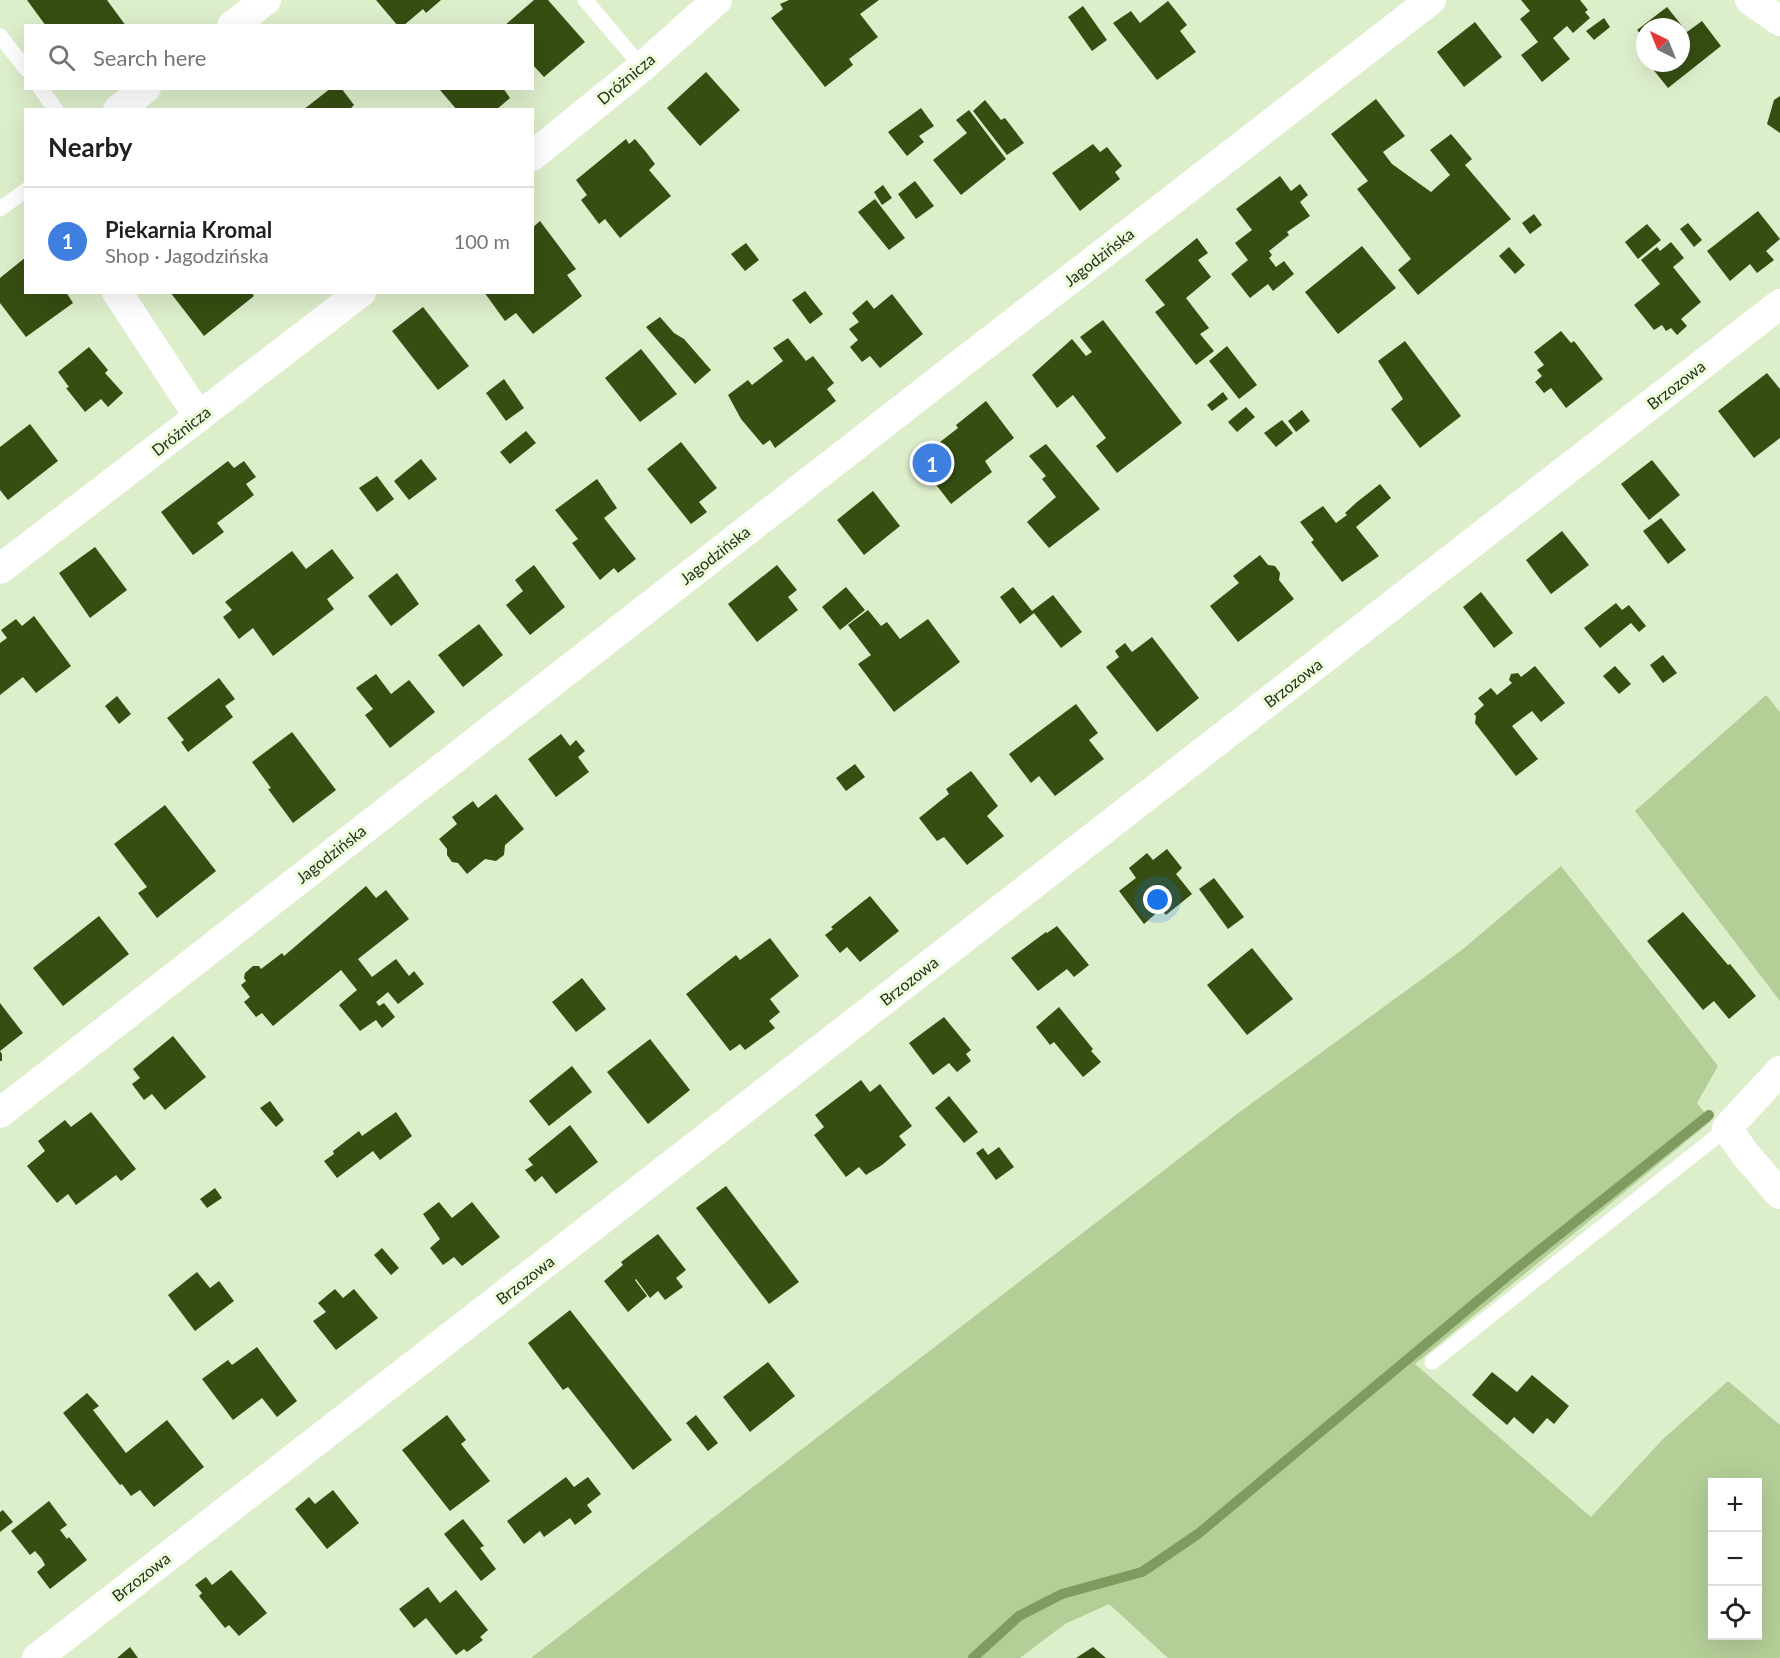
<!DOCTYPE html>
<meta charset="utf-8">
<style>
body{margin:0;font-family:Lato,sans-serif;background:#f2f2f2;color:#202124}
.controls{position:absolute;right:18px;bottom:18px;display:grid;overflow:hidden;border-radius:0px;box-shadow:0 6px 24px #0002}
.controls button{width:54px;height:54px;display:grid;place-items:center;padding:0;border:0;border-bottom:2px solid #e0e0e0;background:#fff;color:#202124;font:30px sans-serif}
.compass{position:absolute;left:1636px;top:18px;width:54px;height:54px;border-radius:50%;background:#fff;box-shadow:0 6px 24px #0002;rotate:317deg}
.you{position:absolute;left:1158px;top:900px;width:21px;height:21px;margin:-15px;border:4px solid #fff;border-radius:50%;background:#1a73e8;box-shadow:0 0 0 9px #1a73e833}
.badge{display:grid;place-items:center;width:39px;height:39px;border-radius:50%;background:#2563eb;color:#fff;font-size:20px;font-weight:700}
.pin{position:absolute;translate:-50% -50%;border:3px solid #fff;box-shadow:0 2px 6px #0006}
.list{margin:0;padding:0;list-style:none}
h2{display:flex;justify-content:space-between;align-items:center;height:78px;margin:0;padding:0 24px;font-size:26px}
h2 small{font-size:20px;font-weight:400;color:#757577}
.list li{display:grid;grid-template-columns:39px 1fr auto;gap:18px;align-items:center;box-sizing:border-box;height:108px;padding:0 24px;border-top:2px solid #e0e0e0}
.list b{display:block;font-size:22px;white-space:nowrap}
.list p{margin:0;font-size:20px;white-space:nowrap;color:#757577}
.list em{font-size:20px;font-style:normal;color:#757577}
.icon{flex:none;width:33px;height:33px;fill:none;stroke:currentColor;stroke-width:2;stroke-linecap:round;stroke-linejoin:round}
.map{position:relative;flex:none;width:1780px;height:1658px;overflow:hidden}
.search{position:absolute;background:#fff;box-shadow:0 6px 24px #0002;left:24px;top:24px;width:510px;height:66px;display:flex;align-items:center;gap:15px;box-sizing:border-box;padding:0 21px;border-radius:0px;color:#757577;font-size:22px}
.panel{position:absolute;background:#fff;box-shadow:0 6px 24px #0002;left:24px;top:108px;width:510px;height:186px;border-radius:0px}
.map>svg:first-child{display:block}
</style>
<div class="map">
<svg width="1780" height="1658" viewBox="0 0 1780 1658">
<rect width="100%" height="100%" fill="#ddeecb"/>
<g fill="#b4ce97" fill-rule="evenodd">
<polygon points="1766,695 1780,712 1780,1001 1635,811"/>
<path d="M1561 866 1718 1066 1697 1103 1711 1121 1415 1364 1591 1517 1662 1440 1728 1381 1780 1425V1658H1168L1109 1604 1065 1624 1020 1658H531L1237 1114 1463 949ZM1712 1482H1758V1636H1712Z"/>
</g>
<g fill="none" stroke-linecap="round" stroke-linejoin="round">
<polyline stroke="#7f9b5f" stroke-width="10" points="973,1658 1019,1616 1062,1594 1142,1572 1198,1534 1516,1269 1709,1115"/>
</g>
<g fill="#364e12">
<polygon points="27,0 107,0 126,26 46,26"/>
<polygon points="376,0 441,0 426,13 423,9 403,26 398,26"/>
<polygon points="534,0 548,0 585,42 544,77 532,64 532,26 504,26"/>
<polygon points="789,0 879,0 860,14 878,37 849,59 853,65 825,87 771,18 783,9 780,4"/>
<polygon points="1521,0 1580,0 1588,10 1585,12 1590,18 1573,33 1567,26 1553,38 1570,59 1542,82 1521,55 1538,42 1520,19 1530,11"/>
<polygon points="1168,1 1187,25 1180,31 1196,52 1157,80 1113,23 1131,11 1140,23"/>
<polygon points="1083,6 1107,40 1092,51 1068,17"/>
<polygon points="1667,7 1687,32 1702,21 1721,46 1668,88 1648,63 1681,63 1681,27 1645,27 1645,39 1637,30"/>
<polygon points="1604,18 1610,27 1594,40 1586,31"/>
<polygon points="1475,22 1502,57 1464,87 1437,52"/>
<polygon points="706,72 740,110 700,146 667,108"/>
<polygon points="331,88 341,88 354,105 349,110 303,110"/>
<polygon points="442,88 503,88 510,98 496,110 457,110 440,90"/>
<polygon points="1780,96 1780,133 1767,124 1774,100"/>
<polygon points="1376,99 1405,136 1383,152 1392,164 1431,192 1450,175 1430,150 1451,134 1472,159 1465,165 1511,219 1418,295 1398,270 1411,259 1357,189 1368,181 1331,134"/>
<polygon points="985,100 1001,120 1005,118 1024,143 1007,155 973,111"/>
<polygon points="921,108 934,126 919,136 924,142 907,156 888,132"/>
<polygon points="969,110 1006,159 961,195 933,160 967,133 956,120"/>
<polygon points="626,139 629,144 635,139 646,152 655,164 649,170 671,196 620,238 605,219 599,224 581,200 587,195 576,180"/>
<polygon points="1093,144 1100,152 1107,147 1122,166 1115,172 1120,179 1080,211 1052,173"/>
<polygon points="1280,176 1291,191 1300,184 1308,195 1300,202 1310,216 1287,232 1289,235 1269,251 1272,255 1269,258 1276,267 1284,261 1294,274 1273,291 1268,284 1250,298 1231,274 1248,260 1235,243 1252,230 1236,209"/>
<polygon points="915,181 934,206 916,219 898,194"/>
<polygon points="883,185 892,198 882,205 874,192"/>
<polygon points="875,199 905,238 889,250 858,212"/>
<polygon points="1758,211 1780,239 1766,251 1774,260 1757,273 1750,264 1730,281 1707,251"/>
<polygon points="1534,214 1542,225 1530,234 1522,223"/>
<polygon points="540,221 576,269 567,275 582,296 533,334 516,313 505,321 484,292 532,292 532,228"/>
<polygon points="1688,223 1702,240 1694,247 1680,229"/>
<polygon points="1647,224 1661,240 1638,259 1625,242"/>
<polygon points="1197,238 1208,253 1198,260 1211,277 1186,298 1209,328 1200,334 1214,351 1196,365 1155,312 1165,305 1145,280"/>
<polygon points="1671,242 1684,258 1673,267 1701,302 1681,319 1687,326 1677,335 1671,328 1666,331 1662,325 1654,330 1634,305 1660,284 1641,260 1657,247 1660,251"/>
<polygon points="746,243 759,260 745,271 731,254"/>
<polygon points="1362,246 1396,288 1338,334 1305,292"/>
<polygon points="1509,247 1525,265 1515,274 1499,256"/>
<polygon points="26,257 26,292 66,292 73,303 26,337 0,303 0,278"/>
<polygon points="805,291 823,314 810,324 792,300"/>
<polygon points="170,292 251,292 254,296 204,336"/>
<polygon points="892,294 923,334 880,368 870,356 862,362 850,347 858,340 849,329 859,322 852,313 867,300 874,309"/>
<polygon points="423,307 469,366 438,390 392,331"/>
<polygon points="660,317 674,333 684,339 711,370 695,384 646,327"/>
<polygon points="1103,320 1182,423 1117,473 1096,446 1106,438 1073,395 1057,408 1032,375 1072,339 1086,356 1092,352 1080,337"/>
<polygon points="1561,331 1571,343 1574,341 1603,379 1566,408 1551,388 1544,393 1535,382 1542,376 1537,370 1544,365 1534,352"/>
<polygon points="788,338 806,361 813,356 834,383 827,389 836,401 775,448 770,440 763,445 741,419 728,395 748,380 752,385 783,361 773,348"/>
<polygon points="1405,341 1461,416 1420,448 1391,409 1403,399 1378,361"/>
<polygon points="1227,346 1257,385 1239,399 1209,361"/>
<polygon points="89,347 108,370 105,373 123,393 108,407 101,399 85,412 66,388 69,387 58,372"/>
<polygon points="641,349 677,394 640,422 605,378"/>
<polygon points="1767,373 1780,389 1780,438 1754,458 1718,411"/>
<polygon points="504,379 524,408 506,421 486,393"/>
<polygon points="1223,392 1228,399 1212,411 1207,405"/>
<polygon points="986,401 1014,438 985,461 992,472 951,504 917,460 958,428 956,425"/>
<polygon points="1246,407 1255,417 1237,432 1228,422"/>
<polygon points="1302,410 1310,421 1296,432 1288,421"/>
<polygon points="1282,420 1293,433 1276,447 1264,433"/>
<polygon points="30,424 58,461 8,500 0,490 0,447"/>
<polygon points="526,431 536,443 510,464 500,452"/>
<polygon points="681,442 717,488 699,502 707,512 691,524 647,469"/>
<polygon points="1046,444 1100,509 1049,548 1027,522 1056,497 1042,479 1046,476 1029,456"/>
<polygon points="421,459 437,479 409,500 394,481"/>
<polygon points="1652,460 1680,495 1649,520 1621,484"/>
<polygon points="228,461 234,468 244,461 256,477 246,484 254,495 217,523 224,532 193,555 161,512"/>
<polygon points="377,476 394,499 377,512 359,488"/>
<polygon points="597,479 617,508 604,518 636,559 618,573 614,568 600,580 572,543 578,539 555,510"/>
<polygon points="1380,484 1391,498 1356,527 1379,556 1342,582 1311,542 1314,540 1300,522 1323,506 1336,523 1347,515 1345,513 1357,502"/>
<polygon points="873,491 900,526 864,555 837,520"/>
<polygon points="1661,518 1686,550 1668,564 1643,531"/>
<polygon points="1562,531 1589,565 1551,594 1526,560"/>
<polygon points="95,547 127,590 90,618 59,573"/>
<polygon points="332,549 354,578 327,599 334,609 273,656 253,628 239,639 223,617 232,610 225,602 292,551 306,569"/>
<polygon points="1260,555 1268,565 1275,566 1280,573 1279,580 1294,599 1238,642 1210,606 1239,583 1233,576"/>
<polygon points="534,565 565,607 530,635 506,605 523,591 515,580"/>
<polygon points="777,565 797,590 788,597 798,610 757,642 728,604"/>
<polygon points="397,573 419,604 391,626 368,596"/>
<polygon points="846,587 865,610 840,630 822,607"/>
<polygon points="1013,587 1032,611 1053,595 1082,632 1061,648 1034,613 1020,624 1000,597"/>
<polygon points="1481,592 1513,633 1494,648 1463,607"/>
<polygon points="1616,603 1622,610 1629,605 1646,626 1639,632 1631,623 1600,648 1584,628"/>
<polygon points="868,610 881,626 887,622 900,639 928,619 960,662 894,712 858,664 871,655 848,625"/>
<polygon points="34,616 71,666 36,693 23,677 0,695 0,643 7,638 1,630 16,619 22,626"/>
<polygon points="479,624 503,655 463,687 438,655"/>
<polygon points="1152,637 1199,698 1157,732 1106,667 1119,657 1115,651 1125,643 1132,652"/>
<polygon points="1663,655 1677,673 1663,683 1650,665"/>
<polygon points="1535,666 1565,703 1541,722 1532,711 1512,726 1538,759 1516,776 1475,723 1476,716 1474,714 1484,705 1478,698 1491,688 1497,695 1512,683 1509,680 1511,674 1518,673 1521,677"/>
<polygon points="1615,666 1631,684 1619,694 1603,676"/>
<polygon points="376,674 391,694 409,680 435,712 390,748 365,715 373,709 356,688"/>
<polygon points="219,678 235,699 225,706 233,717 188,752 181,742 184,740 167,718"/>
<polygon points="117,696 131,714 119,724 105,706"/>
<polygon points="1076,704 1098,733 1089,740 1104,759 1055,796 1039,776 1031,783 1009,754"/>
<polygon points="292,732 336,790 293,823 268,789 271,788 252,762"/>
<polygon points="561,734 570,746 576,740 585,751 578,757 589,772 556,797 528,759"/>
<polygon points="855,764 865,777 846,791 836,778"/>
<polygon points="971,771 998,806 987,816 1004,836 967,865 944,837 937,841 919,818 949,794 946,789"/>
<polygon points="496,794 524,829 505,845 504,855 496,861 485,859 467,874 458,863 452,862 447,855 447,849 439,839 457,824 452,817 473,801 478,808"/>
<polygon points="165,805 216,871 157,918 138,893 147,887 114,844"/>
<polygon points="1167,849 1182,868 1176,874 1192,894 1166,915 1161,909 1144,924 1119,891 1136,878 1129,868 1147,853 1153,860"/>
<polygon points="1214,878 1244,917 1228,929 1199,889"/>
<polygon points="366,886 376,898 386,890 409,919 358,959 372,977 396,959 409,976 414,971 424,984 398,1004 388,992 376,1002 379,1006 384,1003 395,1017 382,1028 376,1020 360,1031 339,1005 357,990 341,970 273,1026 262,1013 256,1017 244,1002 250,997 241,985 246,981 244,978 245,973 253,966 259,966 261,969 282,953 284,956"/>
<polygon points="870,896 899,931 860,962 847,947 840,953 825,935 833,929 831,927"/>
<polygon points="1683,912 1728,965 1730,964 1756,996 1729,1019 1714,1001 1703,1010 1647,941"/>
<polygon points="99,916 129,954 63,1006 33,968"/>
<polygon points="1057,926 1089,965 1074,977 1067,969 1038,991 1011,958 1046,932 1047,933"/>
<polygon points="770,938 799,976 770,999 780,1012 769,1021 775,1028 745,1050 740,1044 730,1051 686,994 736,955 740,960"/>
<polygon points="1252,948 1293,999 1247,1035 1207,985"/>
<polygon points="582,978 606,1009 576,1032 552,1002"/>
<polygon points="0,1003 23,1033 0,1051 2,1054 2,1061 0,1061"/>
<polygon points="1059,1007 1093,1049 1091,1051 1101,1062 1083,1077 1054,1042 1050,1045 1036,1027"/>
<polygon points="944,1017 971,1050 966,1054 971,1061 957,1072 949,1063 933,1075 909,1043"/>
<polygon points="173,1036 206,1077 165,1110 152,1094 144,1100 132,1084 140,1078 133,1069"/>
<polygon points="650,1039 690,1090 648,1124 607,1072"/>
<polygon points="572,1066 592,1092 549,1126 529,1101"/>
<polygon points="861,1080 870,1092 880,1084 912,1126 899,1136 906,1145 882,1165 866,1175 859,1167 846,1177 814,1135 824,1127 815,1115"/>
<polygon points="949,1096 978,1132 964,1143 935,1108"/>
<polygon points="270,1101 284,1120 276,1127 260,1108"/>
<polygon points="91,1112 136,1169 121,1181 116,1175 76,1205 68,1194 57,1203 27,1166 45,1151 38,1141 65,1120 71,1127"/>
<polygon points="396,1112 412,1136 380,1160 373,1151 337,1178 324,1161 334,1154 333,1151 359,1131 362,1136"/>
<polygon points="570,1125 598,1162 556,1194 542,1176 535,1182 525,1170 533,1165 528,1159"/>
<polygon points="999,1147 1014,1167 996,1180 976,1153 983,1148 988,1155"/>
<polygon points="726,1186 799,1282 769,1304 696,1208"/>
<polygon points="215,1188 222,1198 207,1208 200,1199"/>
<polygon points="439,1202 452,1218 472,1202 500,1237 462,1266 454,1257 443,1265 430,1248 440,1239 423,1214"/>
<polygon points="658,1234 686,1270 676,1278 683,1287 665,1300 658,1291 650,1298 636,1279 635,1280 647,1296 628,1312 604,1281 623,1265 621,1262"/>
<polygon points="382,1248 399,1268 391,1275 374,1255"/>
<polygon points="197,1272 210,1288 219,1281 234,1301 195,1331 168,1295"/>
<polygon points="335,1289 343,1298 354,1289 378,1318 336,1350 313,1321 326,1312 318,1303"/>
<polygon points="570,1310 672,1440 633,1470 568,1387 563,1390 528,1343"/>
<polygon points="257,1347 297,1401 277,1417 262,1398 233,1420 202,1379 228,1360 232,1365"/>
<polygon points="768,1362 795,1396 750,1432 723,1397"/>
<polygon points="1492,1372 1517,1392 1532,1375 1569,1406 1554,1424 1547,1418 1533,1434 1514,1417 1507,1425 1472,1395"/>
<polygon points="87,1393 99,1406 93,1410 126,1453 167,1420 204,1467 154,1507 140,1490 131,1496 122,1484 120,1485 63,1413"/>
<polygon points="447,1415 466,1440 461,1444 490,1481 450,1511 402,1450"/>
<polygon points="696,1415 718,1443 708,1451 686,1423"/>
<polygon points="566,1477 574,1487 588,1477 601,1494 587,1505 592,1512 575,1525 570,1518 544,1537 540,1531 524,1544 507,1521"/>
<polygon points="333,1490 359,1523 327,1549 295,1509 309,1497 315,1504"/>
<polygon points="49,1501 67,1525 60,1530 67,1539 69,1537 87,1560 50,1589 37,1572 45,1565 42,1559 35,1551 30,1555 11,1531"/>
<polygon points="3,1510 13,1522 0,1532 0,1512"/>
<polygon points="463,1519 484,1546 480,1548 496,1569 481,1581 444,1534"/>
<polygon points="231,1570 267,1613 239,1636 229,1625 225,1628 199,1596 202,1593 195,1585 206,1577 212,1585"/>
<polygon points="428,1587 440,1603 456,1590 488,1630 480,1637 483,1640 467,1652 464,1649 456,1655 426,1618 414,1628 399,1609"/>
<polygon points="130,1647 138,1658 117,1658"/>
<polygon points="1093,1647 1106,1658 1076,1658"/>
</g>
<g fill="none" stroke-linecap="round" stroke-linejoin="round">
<g stroke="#fff" stroke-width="15">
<polyline points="585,0 642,67"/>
<polyline points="0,36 26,69"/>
<polyline points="40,88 56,110"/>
<polyline points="0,209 26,190"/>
<polyline points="1432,1362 1727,1128"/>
</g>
<g stroke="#fff" stroke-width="30">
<polyline points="1750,0 1780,21"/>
<polyline points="232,26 266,0"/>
<polyline points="118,110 146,88"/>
<polyline points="532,156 642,67 717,0"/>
<polyline points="117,292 199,417"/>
<polyline points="0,569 361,292"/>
<polyline points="1780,1071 1727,1128 1745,1154 1780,1194"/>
<polyline points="0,1113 937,382 1431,0"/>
<polyline points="37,1658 1780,304"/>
</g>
</g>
<g text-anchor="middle" stroke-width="6" stroke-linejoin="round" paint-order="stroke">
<g font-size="16" fill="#262c1f" stroke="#eafcd8">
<text transform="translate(626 79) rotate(-40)" y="6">Dróżnicza</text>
<text transform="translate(1099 257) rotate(-38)" y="6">Jagodzińska</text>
<text transform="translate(1676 385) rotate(-38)" y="6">Brzozowa</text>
<text transform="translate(181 431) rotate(-38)" y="6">Dróżnicza</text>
<text transform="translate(715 555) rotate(-38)" y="6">Jagodzińska</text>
<text transform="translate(1293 683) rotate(-38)" y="6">Brzozowa</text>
<text transform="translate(331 854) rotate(-38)" y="6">Jagodzińska</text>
<text transform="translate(909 981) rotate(-38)" y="6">Brzozowa</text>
<text transform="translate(525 1280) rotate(-38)" y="6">Brzozowa</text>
<text transform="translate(141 1577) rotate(-38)" y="6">Brzozowa</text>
</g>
</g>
</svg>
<div class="controls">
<button>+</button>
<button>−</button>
<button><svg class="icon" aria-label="locate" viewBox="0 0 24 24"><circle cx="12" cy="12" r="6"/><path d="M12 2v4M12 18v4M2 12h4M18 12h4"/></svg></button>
</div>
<svg class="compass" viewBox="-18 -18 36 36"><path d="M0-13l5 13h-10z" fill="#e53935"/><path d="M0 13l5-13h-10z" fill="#757577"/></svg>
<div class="you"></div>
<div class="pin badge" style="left:932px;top:463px;background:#3f7fe0">1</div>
<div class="search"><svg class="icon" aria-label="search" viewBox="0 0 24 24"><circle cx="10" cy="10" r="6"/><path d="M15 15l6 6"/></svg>Search here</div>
<section class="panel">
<h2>Nearby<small></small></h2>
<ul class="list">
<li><span class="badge" style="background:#3f7fe0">1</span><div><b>Piekarnia Kromal</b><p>Shop · Jagodzińska</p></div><em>100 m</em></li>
</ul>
</section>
</div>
